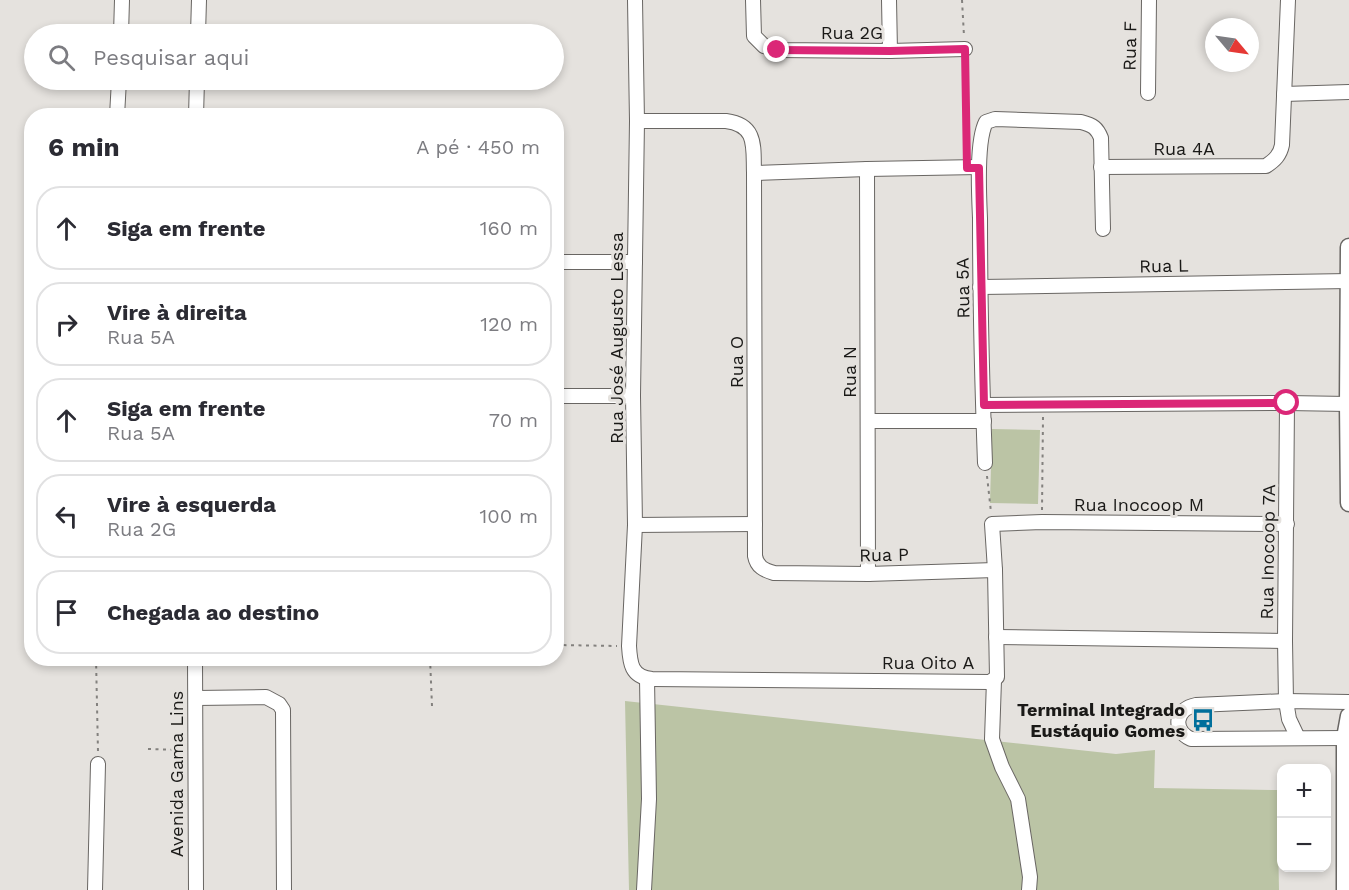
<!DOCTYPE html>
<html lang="pt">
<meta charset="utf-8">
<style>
body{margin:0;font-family:"Work Sans",sans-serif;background:#f7f7f7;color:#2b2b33}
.controls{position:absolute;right:18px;bottom:18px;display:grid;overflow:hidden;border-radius:12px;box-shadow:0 3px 9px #0003}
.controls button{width:54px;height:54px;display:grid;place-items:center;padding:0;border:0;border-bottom:2px solid #e1e1e2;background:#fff;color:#2b2b33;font:30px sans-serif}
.compass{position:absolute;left:1205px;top:18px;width:54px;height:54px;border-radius:50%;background:#fff;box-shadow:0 3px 9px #0003;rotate:119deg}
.stop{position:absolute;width:18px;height:18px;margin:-14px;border:4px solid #db2777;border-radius:50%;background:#fff}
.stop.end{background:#db2777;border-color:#fff;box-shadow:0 2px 6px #0008}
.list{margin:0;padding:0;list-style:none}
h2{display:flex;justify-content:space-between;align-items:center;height:78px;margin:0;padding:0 24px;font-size:26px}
h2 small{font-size:20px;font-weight:400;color:#7c7c81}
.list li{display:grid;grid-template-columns:39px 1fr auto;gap:18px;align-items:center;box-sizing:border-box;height:84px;margin:0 12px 12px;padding:0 12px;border:2px solid #e1e1e2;border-radius:24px}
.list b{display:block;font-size:22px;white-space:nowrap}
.list p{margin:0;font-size:20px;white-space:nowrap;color:#7c7c81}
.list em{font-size:20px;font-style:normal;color:#7c7c81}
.icon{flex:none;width:33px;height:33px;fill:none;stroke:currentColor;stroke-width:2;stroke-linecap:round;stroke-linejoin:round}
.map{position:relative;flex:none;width:1349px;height:890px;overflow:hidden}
.search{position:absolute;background:#fff;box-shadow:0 3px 9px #0003;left:24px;top:24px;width:540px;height:66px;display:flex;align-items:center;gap:15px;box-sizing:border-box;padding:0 21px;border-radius:33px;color:#7c7c81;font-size:22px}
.panel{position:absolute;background:#fff;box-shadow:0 3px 9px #0003;left:24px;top:108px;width:540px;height:558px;border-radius:24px}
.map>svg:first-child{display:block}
</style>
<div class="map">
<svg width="1349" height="890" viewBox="0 0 1349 890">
<rect width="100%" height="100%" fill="#e5e2de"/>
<g fill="#bbc4a5">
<polygon points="992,429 1040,430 1038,504 990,503"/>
<polygon points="625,701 1116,754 1155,750 1154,788 1277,790 1279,890 629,890"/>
</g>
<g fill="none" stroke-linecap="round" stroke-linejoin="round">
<g stroke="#696663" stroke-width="16">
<g id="minor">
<path d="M635 0 637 121 633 396 635 525 629 646C630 663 631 677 652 679L990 682 997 677 995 570 992 524 1042 522 1287 524"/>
<polyline points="753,0 754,36 764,46 777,50 890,51 965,49"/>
<polyline points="889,0 890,51"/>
<polyline points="121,34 122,0"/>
<polyline points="198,34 199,0"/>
<polyline points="1148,93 1149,0"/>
<polyline points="1284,94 1349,92"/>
<polyline points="117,116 119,80"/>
<polyline points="196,116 197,80"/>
<path d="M637 121H726C758 125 753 148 754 173L755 556C757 567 764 570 774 573L868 574 995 570"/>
<path d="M1101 167 1266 166C1275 160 1280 155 1282 145L1288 0"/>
<polyline points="867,169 868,574"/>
<polyline points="754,173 867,169 979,167"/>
<polyline points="556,262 635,262"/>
<polyline points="980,287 1349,281"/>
<polyline points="556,396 633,396"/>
<polyline points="1287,403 1285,641 1286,701 1289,719 1298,738"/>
<polyline points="984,405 1287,403 1348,404"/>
<polyline points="868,421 984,421"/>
<path d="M985 463C982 381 980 300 980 218 979 196 976 141 986 122L995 119 1081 122C1093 125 1097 128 1101 138L1103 229"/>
<polyline points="635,525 755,524"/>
<polyline points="996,637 1285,641"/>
<polyline points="195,658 196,890"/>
<polyline points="994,680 992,739 1002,767 1018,799 1030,877 1029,890"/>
<polyline points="196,698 266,697 279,704 283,710 284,890"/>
<path d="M1345 738 1191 739C1172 730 1175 709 1196 705L1286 701 1349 702"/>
<polyline points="95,890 98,764"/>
<polyline points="644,890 649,799 647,679"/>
</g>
</g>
<g stroke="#696663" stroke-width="19">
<g id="tertiary">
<polyline points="1349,247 1348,404 1349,503"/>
<polyline points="1345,890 1345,738 1349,716"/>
</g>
</g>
<g stroke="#83817e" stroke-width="2" stroke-dasharray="3 4.5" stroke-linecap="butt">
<polyline points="962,0 964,36"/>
<polyline points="965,63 966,141"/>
<polyline points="987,476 991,512"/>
<polyline points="1042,510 1043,417"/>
<polyline points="556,645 617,646"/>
<polyline points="96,658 98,752"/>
<polyline points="430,658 432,706"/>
<polyline points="148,749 184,750"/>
</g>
<use href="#minor" stroke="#fff" stroke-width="14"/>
<use href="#tertiary" stroke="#fff" stroke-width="16"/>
</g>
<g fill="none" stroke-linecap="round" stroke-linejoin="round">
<polyline stroke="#db2777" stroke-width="8" points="777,50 890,51 965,49 967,168 979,168 984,405 1287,403"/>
</g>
<defs>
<g id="bus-bare" transform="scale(1.8)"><path d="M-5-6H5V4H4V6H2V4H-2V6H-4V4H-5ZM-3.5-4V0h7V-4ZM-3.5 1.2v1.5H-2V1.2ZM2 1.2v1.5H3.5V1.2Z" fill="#006f9b" stroke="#e5e2de" stroke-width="2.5" paint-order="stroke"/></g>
</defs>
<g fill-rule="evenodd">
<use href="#bus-bare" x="1203" y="720"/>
</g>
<g text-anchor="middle" stroke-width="6" stroke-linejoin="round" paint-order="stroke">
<g font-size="18" fill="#1a1917" stroke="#e5e2de">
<text x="852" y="39">Rua 2G</text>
<text transform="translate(1130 46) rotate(-89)" y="6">Rua F</text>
<text x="1184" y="155">Rua 4A</text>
<text transform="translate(1164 266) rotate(-1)" y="6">Rua L</text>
<text transform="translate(963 288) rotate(-91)" y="6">Rua 5A</text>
<text transform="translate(617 338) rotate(-90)" y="6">Rua José Augusto Lessa</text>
<text transform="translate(737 362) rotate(-90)" y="6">Rua O</text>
<text transform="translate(850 372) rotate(-90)" y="6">Rua N</text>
<text x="1139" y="511">Rua Inocoop M</text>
<text transform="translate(1268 552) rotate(-89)" y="6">Rua Inocoop 7A</text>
<text transform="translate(884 555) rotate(-1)" y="6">Rua P</text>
<text x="928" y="669">Rua Oito A</text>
<text transform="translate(177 774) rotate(-90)" y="6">Avenida Gama Lins</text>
</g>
<g font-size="18" font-weight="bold" fill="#1a1917" stroke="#e5e2de" text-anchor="end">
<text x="1185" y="716">Terminal Integrado<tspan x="1185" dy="21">Eustáquio Gomes</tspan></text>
</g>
</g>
</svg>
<div class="controls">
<button>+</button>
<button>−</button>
</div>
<svg class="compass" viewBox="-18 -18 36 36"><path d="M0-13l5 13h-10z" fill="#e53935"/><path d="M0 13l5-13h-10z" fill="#7c7c81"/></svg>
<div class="stop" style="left:1287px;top:403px"></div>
<div class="stop end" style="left:777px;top:50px"></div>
<div class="search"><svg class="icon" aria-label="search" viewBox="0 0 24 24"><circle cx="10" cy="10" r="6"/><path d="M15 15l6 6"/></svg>Pesquisar aqui</div>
<section class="panel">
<h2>6 min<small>A pé · 450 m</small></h2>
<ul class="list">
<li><svg class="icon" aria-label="ahead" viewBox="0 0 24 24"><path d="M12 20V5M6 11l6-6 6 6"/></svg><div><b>Siga em frente</b></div><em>160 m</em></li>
<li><svg class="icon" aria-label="right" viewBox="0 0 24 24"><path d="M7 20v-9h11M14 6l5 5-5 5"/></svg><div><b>Vire à direita</b><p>Rua 5A</p></div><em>120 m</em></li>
<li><svg class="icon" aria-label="ahead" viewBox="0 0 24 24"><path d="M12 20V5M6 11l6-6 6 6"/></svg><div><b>Siga em frente</b><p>Rua 5A</p></div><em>70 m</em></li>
<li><svg class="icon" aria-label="left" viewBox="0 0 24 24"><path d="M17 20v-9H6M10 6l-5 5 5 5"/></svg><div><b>Vire à esquerda</b><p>Rua 2G</p></div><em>100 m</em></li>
<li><svg class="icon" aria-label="arrive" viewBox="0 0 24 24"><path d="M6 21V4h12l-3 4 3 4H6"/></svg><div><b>Chegada ao destino</b></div></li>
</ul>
</section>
</div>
